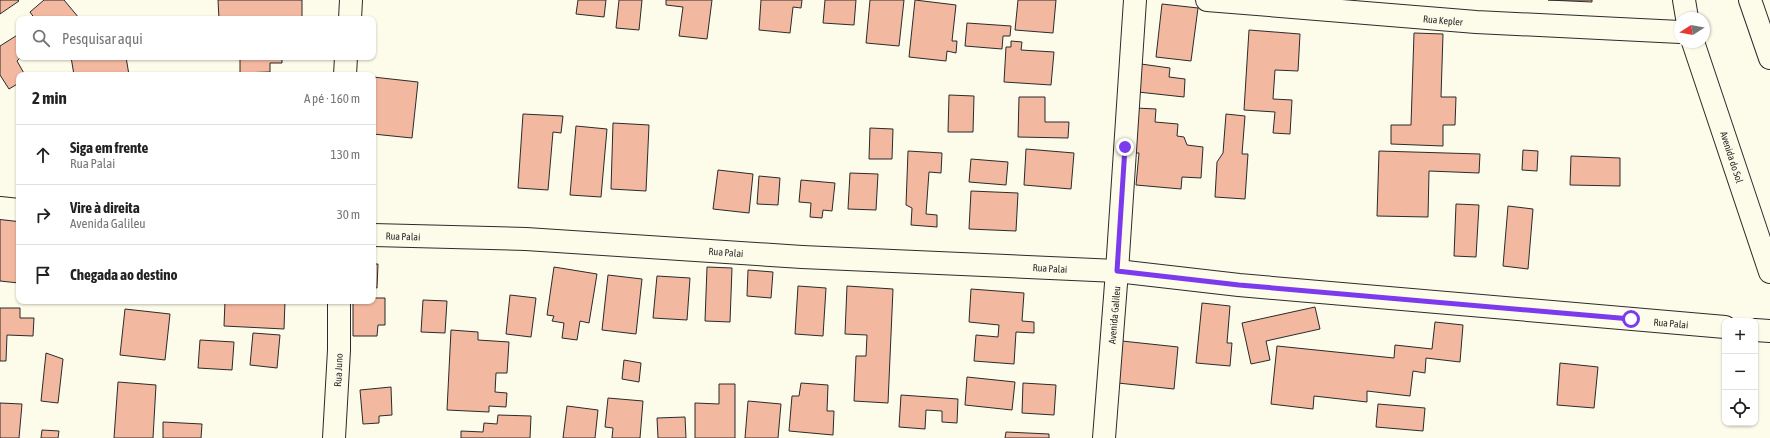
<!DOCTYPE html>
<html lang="pt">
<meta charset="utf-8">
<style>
body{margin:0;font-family:"Asap Condensed",sans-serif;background:#f2f2f2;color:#222}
.controls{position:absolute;right:12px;bottom:12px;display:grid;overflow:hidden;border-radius:8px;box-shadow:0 1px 3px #0004}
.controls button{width:36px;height:36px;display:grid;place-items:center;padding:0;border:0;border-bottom:1px solid #e0e0e0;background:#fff;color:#222;font:20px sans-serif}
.compass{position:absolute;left:1674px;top:12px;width:36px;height:36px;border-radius:50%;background:#fff;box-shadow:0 1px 3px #0004;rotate:259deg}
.stop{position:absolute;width:12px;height:12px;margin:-9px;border:3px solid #7c3aed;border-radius:50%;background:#fff}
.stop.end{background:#7c3aed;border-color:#fff;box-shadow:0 1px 4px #0008}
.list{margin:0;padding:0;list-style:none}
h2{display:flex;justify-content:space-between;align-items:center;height:52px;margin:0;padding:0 16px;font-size:17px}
h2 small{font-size:13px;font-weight:400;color:#767676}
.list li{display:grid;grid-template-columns:26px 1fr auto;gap:12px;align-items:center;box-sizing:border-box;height:60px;padding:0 16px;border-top:1px solid #e0e0e0}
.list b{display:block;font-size:15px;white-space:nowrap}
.list p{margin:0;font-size:13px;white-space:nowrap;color:#767676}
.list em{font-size:13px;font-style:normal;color:#767676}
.icon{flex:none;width:22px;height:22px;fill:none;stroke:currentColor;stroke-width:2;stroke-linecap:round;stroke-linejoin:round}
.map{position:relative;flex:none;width:1770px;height:438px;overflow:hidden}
.search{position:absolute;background:#fff;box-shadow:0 1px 3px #0004;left:16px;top:16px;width:360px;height:44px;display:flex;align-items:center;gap:10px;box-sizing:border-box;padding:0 14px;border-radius:8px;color:#767676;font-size:15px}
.panel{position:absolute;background:#fff;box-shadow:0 1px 3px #0004;left:16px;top:72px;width:360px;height:232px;border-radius:8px}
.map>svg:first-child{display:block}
</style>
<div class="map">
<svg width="1770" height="438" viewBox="0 0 1770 438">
<rect width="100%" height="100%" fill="#fdfbea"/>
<g fill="#f2b8a0" stroke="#2b2b2b">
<polygon points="0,0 18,0 19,1 0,14"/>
<polygon points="44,0 64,0 79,18 35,19 30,12"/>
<polygon points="218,0 302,0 302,19 219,19"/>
<polygon points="578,0 606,0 604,17 576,14"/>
<polygon points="619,0 642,0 639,30 616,28"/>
<polygon points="666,0 712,0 707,39 679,36 683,7 666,5"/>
<polygon points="761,0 802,0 801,8 793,7 790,33 759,30"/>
<polygon points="825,0 856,0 854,25 823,23"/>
<polygon points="870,0 904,0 899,46 866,43"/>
<polygon points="915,0 956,5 952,41 957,41 956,53 947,51 946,61 909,57"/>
<polygon points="1018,0 1056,0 1053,33 1015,30"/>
<polygon points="1548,0 1592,0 1592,2"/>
<polygon points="1162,4 1198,8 1191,61 1156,57"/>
<polygon points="967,23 1011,26 1010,36 1003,36 1002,49 965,46"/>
<polygon points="1249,30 1300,34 1298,71 1275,70 1273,99 1292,100 1290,134 1273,133 1275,112 1244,110"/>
<polygon points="1414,33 1443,34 1441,97 1456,97 1455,125 1443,125 1443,146 1391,144 1391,125 1411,125"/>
<polygon points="19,34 19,57 21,57 17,61 25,75 19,75 19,83 9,89 0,75 0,46"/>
<polygon points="1011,41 1022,42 1021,50 1054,52 1051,85 1004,82 1006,47 1011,47"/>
<polygon points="71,57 126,57 129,75 74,75"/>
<polygon points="240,57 282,57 282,63 270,63 270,72 240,73"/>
<polygon points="1141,64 1170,68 1169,77 1185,79 1184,97 1138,92"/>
<polygon points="274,73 302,74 302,75 274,75"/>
<polygon points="373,77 418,82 412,138 373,134"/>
<polygon points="949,95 974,96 973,132 948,132"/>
<polygon points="1019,97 1045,97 1045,122 1069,122 1068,138 1018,137"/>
<polygon points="1136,108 1156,109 1155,122 1178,124 1177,136 1184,137 1187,145 1203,147 1201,178 1182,177 1181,189 1136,185 1139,153 1132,153"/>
<polygon points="523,114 563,116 561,133 553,132 548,190 518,188"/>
<polygon points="1226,114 1245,116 1242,154 1248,154 1245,199 1215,197 1217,162 1223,153"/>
<polygon points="613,123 649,125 646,191 611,189"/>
<polygon points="576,126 607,129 601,197 570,195"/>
<polygon points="870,128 893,129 892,159 869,159"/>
<polygon points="1026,149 1074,153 1071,189 1024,185"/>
<polygon points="1523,150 1538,151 1537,171 1522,170"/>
<polygon points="908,151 942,153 941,173 929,172 926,214 937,215 937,227 911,225 912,208 906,205"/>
<polygon points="1379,151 1480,154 1479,173 1429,171 1428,217 1377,216"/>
<polygon points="1571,156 1620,158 1620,186 1570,185"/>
<polygon points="971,159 1008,162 1006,185 969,182"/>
<polygon points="718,170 753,174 749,213 713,209"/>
<polygon points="850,173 878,174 876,210 848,209"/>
<polygon points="759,176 780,178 778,205 757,204"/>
<polygon points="801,180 835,183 832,211 823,210 822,218 810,217 811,203 799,202"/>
<polygon points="971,191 1018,193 1016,231 969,229"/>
<polygon points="1456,204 1479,205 1476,257 1454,256"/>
<polygon points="1508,206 1533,209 1528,269 1503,266"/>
<polygon points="0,219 19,221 19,283 0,281"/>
<polygon points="373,264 378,264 377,288 373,287"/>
<polygon points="554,267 597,274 589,323 580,321 577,340 562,338 564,323 552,321 554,316 547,315"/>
<polygon points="707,267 732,268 730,322 705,321"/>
<polygon points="748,270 773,272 771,298 747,296"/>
<polygon points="608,275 642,279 636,334 602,330"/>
<polygon points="657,276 690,278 687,320 653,318"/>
<polygon points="798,286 826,288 823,336 795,334"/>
<polygon points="847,286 893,289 888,403 854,401 856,356 866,356 867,335 845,334"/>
<polygon points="971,289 1024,293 1022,321 1034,322 1034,333 1016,332 1014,364 974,361 976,335 998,337 999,325 969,322"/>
<polygon points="510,295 536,298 531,337 506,334"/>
<polygon points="373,298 385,298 385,325 378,325 377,336 353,336 353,301 373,301"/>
<polygon points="423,300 447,301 445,333 421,332"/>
<polygon points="225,301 285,301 284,329 224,326"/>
<polygon points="1202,303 1230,306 1227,343 1232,343 1230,366 1196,363"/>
<polygon points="1315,307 1320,329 1266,341 1270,360 1251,364 1242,323"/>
<polygon points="0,308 20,308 20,318 34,318 33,336 7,335 6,361 0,361"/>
<polygon points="125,309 170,314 165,360 120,355"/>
<polygon points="1435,322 1463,325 1460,362 1426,358 1425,373 1413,371 1410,396 1367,391 1367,402 1314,396 1313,409 1271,404 1277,346 1394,358 1395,345 1432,349"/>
<polygon points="451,330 478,332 478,340 509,342 507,373 496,373 495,392 507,393 506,407 489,406 489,412 447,410"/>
<polygon points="253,333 280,335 277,368 250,365"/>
<polygon points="200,340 234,342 232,370 198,368"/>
<polygon points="1122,341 1178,347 1174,389 1118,383"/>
<polygon points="46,353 63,359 58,403 41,401"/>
<polygon points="624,360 641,363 639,382 622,379"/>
<polygon points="1560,363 1598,367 1594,408 1557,405"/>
<polygon points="967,377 1015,382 1012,410 965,405"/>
<polygon points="118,382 156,385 153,438 114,438"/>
<polygon points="801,383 828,385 827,411 834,411 833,435 789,431 792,396 799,396"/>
<polygon points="1023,383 1056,385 1054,415 1022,413"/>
<polygon points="719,384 735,384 735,438 695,438 695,403 719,404"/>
<polygon points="391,387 392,415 379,416 379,423 363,424 360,390"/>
<polygon points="901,395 958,399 957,423 942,422 942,411 926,410 925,429 899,427"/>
<polygon points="608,398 643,401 640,438 612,438 613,428 605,427"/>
<polygon points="748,401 781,404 778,438 745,438"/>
<polygon points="0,403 22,404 19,438 0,438"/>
<polygon points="1378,404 1425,408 1423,431 1376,427"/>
<polygon points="567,406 598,410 595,438 563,438"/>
<polygon points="498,415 531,416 530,438 461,438 461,431 483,432 484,423 497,424"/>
<polygon points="685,417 686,438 658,438 657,418"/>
<polygon points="163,422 202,424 201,438 163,438"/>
<polygon points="42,430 59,431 58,438 41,438"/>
<polygon points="1006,432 1049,434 1049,438 1005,438"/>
</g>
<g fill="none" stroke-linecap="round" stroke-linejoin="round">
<g stroke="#2b2b2b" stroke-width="24">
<g id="minor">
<polyline points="1207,0 1476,22 1680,32"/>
<polyline points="1684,0 1687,18"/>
<polyline points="1750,0 1770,58"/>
<polyline points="350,19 351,0"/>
<polyline points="1693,42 1770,272"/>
<polyline points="345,75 346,57"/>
<polyline points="0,208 19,210"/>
<polyline points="373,235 526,239 802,257 1117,271 1239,285 1725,327"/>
<polyline points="1755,330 1770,331"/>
<polyline points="334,438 339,350 339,301"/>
<polyline points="1104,438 1117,271 1135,0"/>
</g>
</g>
<use href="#minor" stroke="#fdfbea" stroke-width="22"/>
</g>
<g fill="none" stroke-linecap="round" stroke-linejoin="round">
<polyline stroke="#7c3aed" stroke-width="5" points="1125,147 1117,271 1239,285 1631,319"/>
</g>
<g text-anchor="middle" stroke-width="3" stroke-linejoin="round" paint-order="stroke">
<g font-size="10" fill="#2b2b2b" stroke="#fdfbea">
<text transform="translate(1443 20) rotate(5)" y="4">Rua Kepler</text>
<text transform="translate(1732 157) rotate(72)" y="4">Avenida do Sol</text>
<text transform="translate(403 236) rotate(2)" y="4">Rua Palai</text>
<text transform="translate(726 252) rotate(4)" y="4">Rua Palai</text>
<text transform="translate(1050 268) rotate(3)" y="4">Rua Palai</text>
<text transform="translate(1114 315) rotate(-85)" y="4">Avenida Galileu</text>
<text transform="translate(1671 323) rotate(5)" y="4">Rua Palai</text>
<text transform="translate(338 370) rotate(-87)" y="4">Rua Juno</text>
</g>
</g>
</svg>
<div class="controls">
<button>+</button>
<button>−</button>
<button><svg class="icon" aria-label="locate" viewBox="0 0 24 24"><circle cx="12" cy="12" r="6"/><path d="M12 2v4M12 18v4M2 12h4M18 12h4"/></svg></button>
</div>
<svg class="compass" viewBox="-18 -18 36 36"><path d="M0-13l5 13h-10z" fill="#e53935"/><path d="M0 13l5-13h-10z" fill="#767676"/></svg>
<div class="stop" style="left:1631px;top:319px"></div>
<div class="stop end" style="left:1125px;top:147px"></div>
<div class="search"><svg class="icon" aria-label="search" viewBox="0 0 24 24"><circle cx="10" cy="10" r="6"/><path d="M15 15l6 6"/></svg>Pesquisar aqui</div>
<section class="panel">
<h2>2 min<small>A pé · 160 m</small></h2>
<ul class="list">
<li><svg class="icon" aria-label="ahead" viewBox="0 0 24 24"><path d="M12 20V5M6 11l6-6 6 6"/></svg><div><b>Siga em frente</b><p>Rua Palai</p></div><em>130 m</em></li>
<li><svg class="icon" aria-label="right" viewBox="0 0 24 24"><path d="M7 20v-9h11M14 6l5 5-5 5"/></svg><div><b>Vire à direita</b><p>Avenida Galileu</p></div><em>30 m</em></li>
<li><svg class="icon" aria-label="arrive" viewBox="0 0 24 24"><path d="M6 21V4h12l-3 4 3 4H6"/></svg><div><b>Chegada ao destino</b></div></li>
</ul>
</section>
</div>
